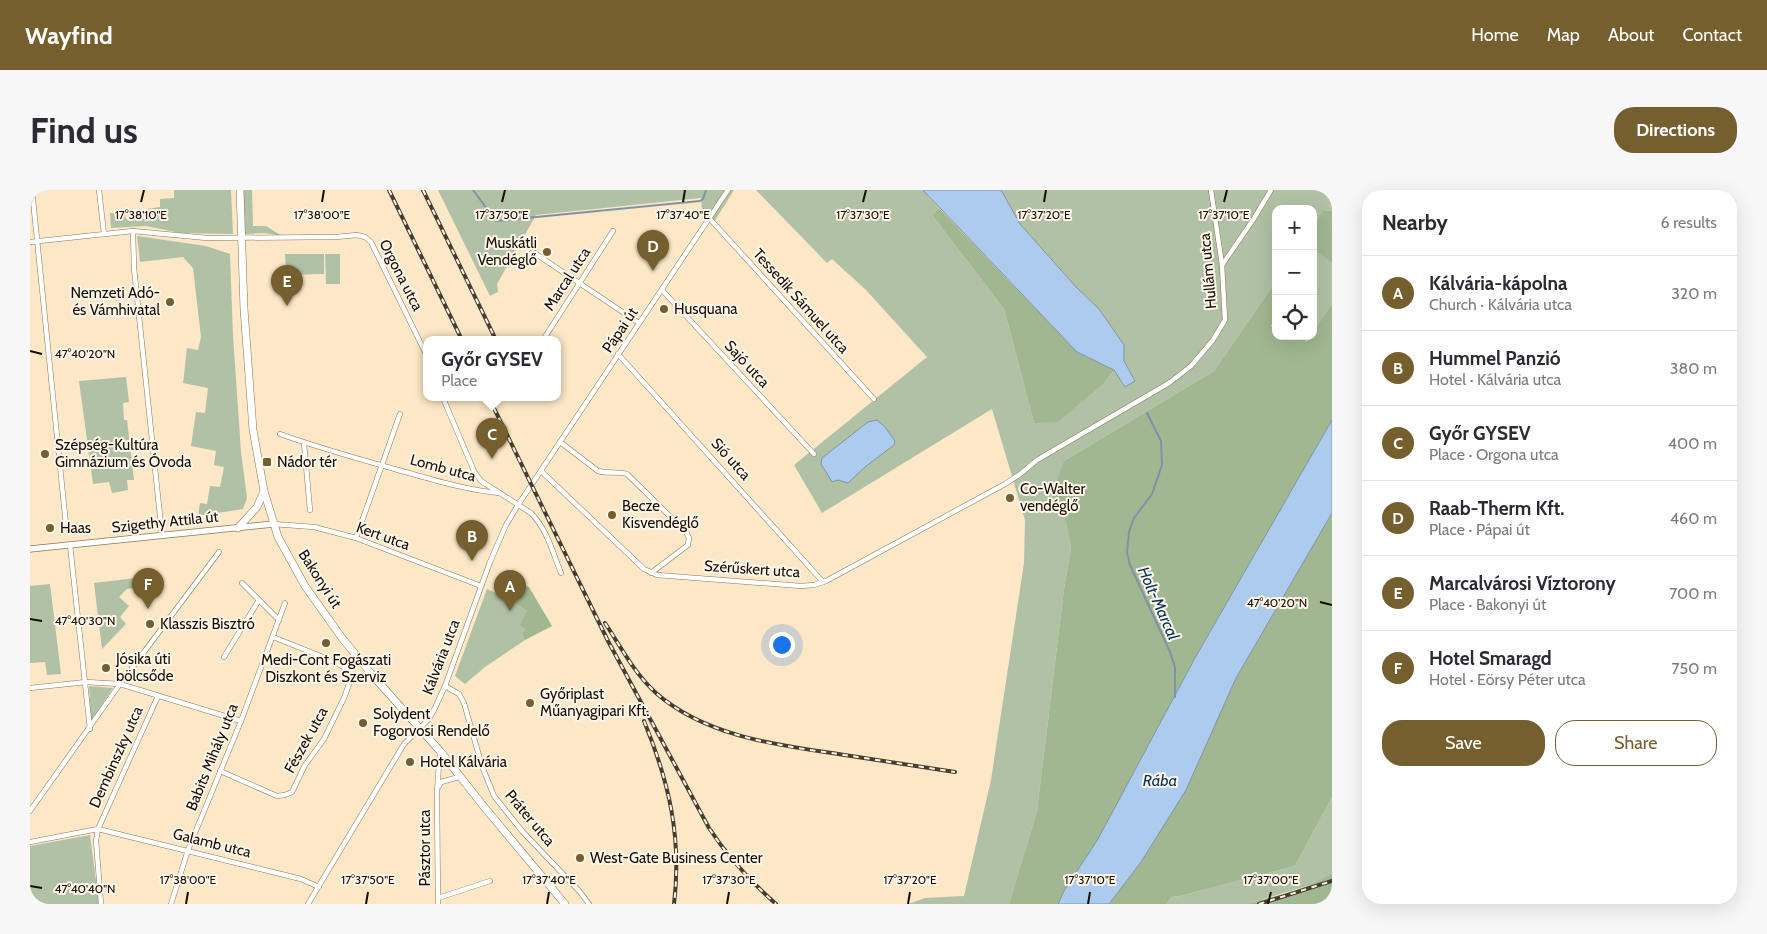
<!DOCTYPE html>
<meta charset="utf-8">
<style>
body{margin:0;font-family:Cabin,sans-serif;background:#f7f7f7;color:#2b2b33}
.controls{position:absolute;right:15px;top:15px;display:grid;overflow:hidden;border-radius:10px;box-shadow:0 5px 20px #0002}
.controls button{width:45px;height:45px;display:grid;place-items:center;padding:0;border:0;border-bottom:1px solid #e1e1e2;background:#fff;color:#2b2b33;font:25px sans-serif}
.you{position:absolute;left:751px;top:454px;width:18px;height:18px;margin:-12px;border:4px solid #fff;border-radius:50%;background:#1a73e8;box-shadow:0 0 0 8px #1a73e833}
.badge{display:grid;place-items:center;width:32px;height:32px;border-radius:50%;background:#755f2f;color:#fff;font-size:16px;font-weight:700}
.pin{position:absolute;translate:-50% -41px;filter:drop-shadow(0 1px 2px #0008)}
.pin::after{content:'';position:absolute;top:26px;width:18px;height:15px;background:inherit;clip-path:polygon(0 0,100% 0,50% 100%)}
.popup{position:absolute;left:393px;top:146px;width:138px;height:65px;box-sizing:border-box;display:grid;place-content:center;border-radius:10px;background:#fff;filter:drop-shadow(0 1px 4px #0005);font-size:16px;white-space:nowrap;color:#7c7c81}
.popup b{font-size:19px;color:#2b2b33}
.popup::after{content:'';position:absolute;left:50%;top:100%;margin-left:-10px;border:10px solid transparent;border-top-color:#fff}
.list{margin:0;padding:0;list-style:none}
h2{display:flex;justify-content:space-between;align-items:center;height:65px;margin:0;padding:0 20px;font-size:21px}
h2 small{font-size:16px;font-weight:400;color:#7c7c81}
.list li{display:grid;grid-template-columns:32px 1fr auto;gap:15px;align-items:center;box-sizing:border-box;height:75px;padding:0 20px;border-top:1px solid #e1e1e2}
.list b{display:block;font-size:19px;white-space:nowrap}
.list p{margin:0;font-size:16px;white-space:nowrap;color:#7c7c81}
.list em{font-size:16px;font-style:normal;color:#7c7c81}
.actions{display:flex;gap:10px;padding:15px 20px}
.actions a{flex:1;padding:11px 0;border:1px solid #755f2f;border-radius:20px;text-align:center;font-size:18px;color:#755f2f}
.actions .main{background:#755f2f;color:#fff}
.icon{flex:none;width:28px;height:28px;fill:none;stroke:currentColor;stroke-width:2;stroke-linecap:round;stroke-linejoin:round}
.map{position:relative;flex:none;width:1302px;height:714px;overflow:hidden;border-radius:20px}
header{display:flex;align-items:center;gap:30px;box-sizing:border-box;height:70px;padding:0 25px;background:#755f2f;color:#fff}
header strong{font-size:24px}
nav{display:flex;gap:28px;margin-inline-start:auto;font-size:18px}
.intro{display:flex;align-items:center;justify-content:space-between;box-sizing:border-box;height:120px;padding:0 30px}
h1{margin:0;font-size:35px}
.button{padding:12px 22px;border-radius:20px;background:#755f2f;color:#fff;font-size:18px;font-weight:700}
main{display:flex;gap:30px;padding:0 30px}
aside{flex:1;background:#fff;border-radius:20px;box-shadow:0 5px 20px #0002}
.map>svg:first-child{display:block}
</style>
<header>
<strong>Wayfind</strong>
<nav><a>Home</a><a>Map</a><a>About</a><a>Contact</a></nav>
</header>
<div class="intro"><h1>Find us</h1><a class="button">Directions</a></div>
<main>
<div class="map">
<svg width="1302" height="714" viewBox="0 0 1302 714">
<rect width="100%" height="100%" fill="#fce7c6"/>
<g fill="#b1c1a5">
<polygon points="144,0 201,0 203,44 150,43 116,36 81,38 80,23 94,22 96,29 116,29 116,19 130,17 130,9 144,8"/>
<polygon points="211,0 222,0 223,36 236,36 252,46 235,43 213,44"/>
<polygon points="408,0 704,0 684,32 672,21 671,8 506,25 467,94 468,102 460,106"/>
<polygon points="726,0 893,0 909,18 902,25 974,119 1004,233 1075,192 1084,180 1095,197 1105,191 1094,171 1094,155 1069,119 1046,97 990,34 971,0 1302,0 1302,21 1293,20 1283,35 1283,19 1246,19 1246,91 1184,181 1034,271 1035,326 1041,358 1034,399 1007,621 979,714 878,714 895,708 934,706 961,590 994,373 995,330 962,219 792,323 764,275 897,167 836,100 802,69 797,73"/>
<polygon points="107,46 176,56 200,64 203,146 211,262 217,308 213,319 168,326 170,313 177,314 180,296 190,297 194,277 184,275 186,261 161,256 166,222 175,223 178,198 153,193 157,158 168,160 171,147 163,78 153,67 110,72"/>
<polygon points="1287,60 1302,73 1302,114 1283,141 1283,67"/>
<polygon points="255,64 294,64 294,84 256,85"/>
<polygon points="295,64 310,64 310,94 296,94"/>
<polygon points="96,187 99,212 93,213 94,230 97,230 104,290 97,290 98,300 82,303 79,292 63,294 49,191"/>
<polygon points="123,386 125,394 97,399 89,407 99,416 90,427 96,434 72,459 64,393"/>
<polygon points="20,394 31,484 17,485 15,472 0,473 0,396"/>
<polygon points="457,399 477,408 497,421 495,439 492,444 495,450 455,477 435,494 425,486"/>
<polygon points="59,496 83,498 61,531"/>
<polygon points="1302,607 1302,683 1292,690 1277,696 1217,714 1137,714 1141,707 1150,706 1265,676"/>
<polygon points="60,645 69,714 0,714 0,656"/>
</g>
<g fill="#a1b791">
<polygon points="909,18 1047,162 1084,180 1075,192 1028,232 1004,233 974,119 902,25"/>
<polygon points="1293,20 1302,21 1302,73 1287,61 1283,67 1283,35"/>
<polygon points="1246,91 1246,128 1241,136 1246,138 1246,146 1265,146 1277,151 1280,146 1283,146 1283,141 1302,114 1302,230 1165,468 1068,649 1034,701 1028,714 979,714 1007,621 1034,399 1041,358 1035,327 1030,328 1022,305 1034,271 1184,181"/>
<polygon points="1302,323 1302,607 1265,676 1150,706 1141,707 1137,714 1079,714 1111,672 1156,600 1206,488"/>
<polygon points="486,393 499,397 522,436 495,450 492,444 495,439 490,435 497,421 477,408"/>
<path d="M1302 683V714H1217C1245 706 1277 700 1302 683Z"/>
</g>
<g fill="#adcced" stroke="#7f93a7">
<polygon points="893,0 971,0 990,34 1046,97 1069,119 1094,155 1094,171 1105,191 1095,197 1084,180 1047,162"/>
<polygon points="847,230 855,237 865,251 864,255 835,277 818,293 808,290 802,292 791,274 792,268 838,232"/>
<polygon points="1302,230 1302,323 1206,488 1156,600 1111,672 1079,714 1028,714 1034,701 1068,649 1165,468"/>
</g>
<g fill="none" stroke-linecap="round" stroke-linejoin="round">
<g stroke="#7f93a7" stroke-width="2">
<polyline points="443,0 466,31 670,11 673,9 676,0"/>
<polyline points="1117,223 1131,251 1132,275 1122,304 1104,328 1099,342 1097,362 1100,375 1140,462 1145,477 1145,507"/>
</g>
<g stroke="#8a7759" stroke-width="5.5">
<g id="minor">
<polyline points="2,0 36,335"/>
<polyline points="69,0 74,44"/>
<polyline points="680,29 844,209"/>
<polyline points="103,41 104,78 132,345"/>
<polyline points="0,52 103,41 177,48 306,47 327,45 335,47 341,52 397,166"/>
<polyline points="488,74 503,62 609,133"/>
<polyline points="1192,75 1223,30 1241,0"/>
<polyline points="632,100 784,264"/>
<polyline points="513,150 583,41"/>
<polyline points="588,164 793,392"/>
<path d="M413 208 444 281 451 291 501 323C517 339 523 363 531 383"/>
<path d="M250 244C289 258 329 269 368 280 401 289 435 300 469 303"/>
<path d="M530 252 568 281C578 284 588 281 597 284L656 342 659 348 658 355 621 383"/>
<polyline points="274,253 280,320"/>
<polyline points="511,281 614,379 627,385 771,396 784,395 796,391 975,294 989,285 1007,270 1139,193 1161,176 1183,150 1195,130 1192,75 1181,0"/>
<polyline points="243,334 284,337 326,348 451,396"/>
<polyline points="326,348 370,224"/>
<polyline points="40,355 60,539"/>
<polyline points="212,393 249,430"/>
<polyline points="194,467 229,410"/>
<polyline points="415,496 429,504 434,513 452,576 464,606 492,641 550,702 559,714"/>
<polyline points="0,498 56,492 90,494 211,531"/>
<polyline points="190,581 247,606 255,605 262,602 275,575 294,549 314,508 319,494 319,485 314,477 298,469 243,447"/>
<polyline points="409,596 411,592 429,587"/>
<polyline points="0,621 90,494 189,362"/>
<polyline points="0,652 68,639 271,689 289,697"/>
<polyline points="408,708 460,691"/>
<polyline points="71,714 66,651 68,639 128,506"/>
<polyline points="141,714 158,660 211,531 255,413"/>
<polyline points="278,714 374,554 398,530 404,520 415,496 460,372 476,335 488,315 698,0"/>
<polyline points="408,714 407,602 410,561"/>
</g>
</g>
<g stroke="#8a7759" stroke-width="7">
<polyline id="tertiary" points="0,359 243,334"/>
</g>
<g stroke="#8a7759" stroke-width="8">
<g id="primary">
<polyline points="210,0 214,119 223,240 234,301 248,347 275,396 312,448 343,486 410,561 455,618 535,714"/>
<polyline points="208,338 227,317 234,301"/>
</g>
</g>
<use href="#minor" stroke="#fff" stroke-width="4.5"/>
<use href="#tertiary" stroke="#fff" stroke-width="5.5"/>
<use href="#primary" stroke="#fff" stroke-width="7"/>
<g stroke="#473d2e" stroke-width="4">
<g id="rail">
<polyline points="359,0 432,150"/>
<polyline points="393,0 466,150"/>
<path d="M459 208 578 451 679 638C698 667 720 691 746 714"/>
<path d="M575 433C591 457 604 483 626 503 675 546 746 555 808 564 847 570 886 576 925 582"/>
<path d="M614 531C639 592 652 647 644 714"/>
<polyline points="1229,714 1302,691"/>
<polyline points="1296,714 1302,712"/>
</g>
</g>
<use href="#rail" stroke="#fff6e9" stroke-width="2" stroke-dasharray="5.5" stroke-linecap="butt"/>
</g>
<path fill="none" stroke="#150e04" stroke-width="2" d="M111 12 114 0M292 12 294 0M472 12 475 0M653 12 655 0M833 12 836 0M1014 12 1016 0M1194 12 1197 0M0 161 12 164M1290 412 1302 415M0 429 12 431M0 696 12 698M156 714 158 702M336 714 338 702M517 714 519 702M697 714 699 702M878 714 880 702M1058 714 1060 702M1238 714 1241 702"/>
<g fill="#755f2f" stroke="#fff6e9" stroke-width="2">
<circle cx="517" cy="62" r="5"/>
<circle cx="140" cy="112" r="5"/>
<circle cx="634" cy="119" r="5"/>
<circle cx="15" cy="264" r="5"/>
<rect x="232" y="267" width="10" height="10" rx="2.5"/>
<circle cx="980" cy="308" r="5"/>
<circle cx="582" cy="325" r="5"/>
<circle cx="20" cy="338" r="5"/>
<circle cx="120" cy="434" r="5"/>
<circle cx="296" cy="453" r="5"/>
<circle cx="76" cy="478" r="5"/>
<circle cx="500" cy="513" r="5"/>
<circle cx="333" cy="533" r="5"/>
<circle cx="380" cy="572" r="5"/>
<circle cx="550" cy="668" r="5"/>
</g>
<g text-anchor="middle" stroke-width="4" stroke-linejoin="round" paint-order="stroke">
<g font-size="15" fill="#150e04" stroke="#fff6e9" text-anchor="start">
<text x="507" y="58" text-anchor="end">Muskátli<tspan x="507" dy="17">Vendéglő</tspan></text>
<text x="130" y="108" text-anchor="end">Nemzeti Adó-<tspan x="130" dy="17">és Vámhivatal</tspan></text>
<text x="644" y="124">Husquana</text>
<text x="25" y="260">Szépség-Kultúra<tspan x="25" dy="17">Gimnázium és Óvoda</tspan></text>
<text x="247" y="277">Nádor tér</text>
<text x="990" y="304">Co-Walter<tspan x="990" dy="17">vendéglő</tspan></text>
<text x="592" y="321">Becze<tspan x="592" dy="17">Kisvendéglő</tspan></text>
<text x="30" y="343">Haas</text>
<text x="130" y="439">Klasszis Bisztró</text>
<text x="86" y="474">Jósika úti<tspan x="86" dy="17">bölcsőde</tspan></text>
<text x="296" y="475" text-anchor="middle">Medi-Cont Fogászati<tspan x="296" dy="17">Diszkont és Szerviz</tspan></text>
<text x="510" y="509">Győriplast<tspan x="510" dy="17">Műanyagipari Kft.</tspan></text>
<text x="343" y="529">Solydent<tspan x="343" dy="17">Fogorvosi Rendelő</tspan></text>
<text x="390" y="577">Hotel Kálvária</text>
<text x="560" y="673">West-Gate Business Center</text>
</g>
<g font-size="15" fill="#150e04" stroke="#fff6e9">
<text transform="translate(1178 81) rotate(-95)" y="5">Hullám utca</text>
<text transform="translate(371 85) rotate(63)" y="5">Orgona utca</text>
<text transform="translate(537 89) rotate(-57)" y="5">Marcal utca</text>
<text transform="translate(771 111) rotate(48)" y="5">Tessedik Sámuel utca</text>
<text transform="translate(590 140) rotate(-56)" y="5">Pápai út</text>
<text transform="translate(717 174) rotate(47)" y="5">Sajó utca</text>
<text transform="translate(701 269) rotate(48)" y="5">Sió utca</text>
<text transform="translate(413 278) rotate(15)" y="5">Lomb utca</text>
<text transform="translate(135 332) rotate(-6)" y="5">Szigethy Attila út</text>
<text transform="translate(353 346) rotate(20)" y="5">Kert utca</text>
<text transform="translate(722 379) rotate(4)" y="5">Szérűskert utca</text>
<text transform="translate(290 389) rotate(57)" y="5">Bakonyi út</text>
<text transform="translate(411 467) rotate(-69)" y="5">Kálvária utca</text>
<text transform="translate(276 550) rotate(-61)" y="5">Fészek utca</text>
<text transform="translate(86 567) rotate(-66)" y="5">Dembinszky utca</text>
<text transform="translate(182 567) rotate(-68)" y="5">Babits Mihály utca</text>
<text transform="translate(500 628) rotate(50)" y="5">Práter utca</text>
<text transform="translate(182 653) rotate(14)" y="5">Galamb utca</text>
<text transform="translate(395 658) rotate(-90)" y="5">Pásztor utca</text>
</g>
<g font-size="16" font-style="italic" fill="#003059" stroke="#fff6e9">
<text transform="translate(1129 413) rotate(66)" y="6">Holt-Marcal</text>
<text x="1130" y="596">Rába</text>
</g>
</g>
<g font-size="12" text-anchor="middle" fill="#150e04" stroke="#fff6e9" stroke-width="4" stroke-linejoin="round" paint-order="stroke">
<text x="111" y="29">17°38'10"E</text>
<text x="292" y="29">17°38'00"E</text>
<text x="472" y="29">17°37'50"E</text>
<text x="653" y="29">17°37'40"E</text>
<text x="833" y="29">17°37'30"E</text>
<text x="1014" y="29">17°37'20"E</text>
<text x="1194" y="29">17°37'10"E</text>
<text x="55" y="168">47°40'20"N</text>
<text x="1247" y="417">47°40'20"N</text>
<text x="55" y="435">47°40'30"N</text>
<text x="158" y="694">17°38'00"E</text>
<text x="338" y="694">17°37'50"E</text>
<text x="519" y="694">17°37'40"E</text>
<text x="699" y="694">17°37'30"E</text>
<text x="880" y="694">17°37'20"E</text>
<text x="1060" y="694">17°37'10"E</text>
<text x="1241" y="694">17°37'00"E</text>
<text x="55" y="703">47°40'40"N</text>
</g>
</svg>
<div class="controls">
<button>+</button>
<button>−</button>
<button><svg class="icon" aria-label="locate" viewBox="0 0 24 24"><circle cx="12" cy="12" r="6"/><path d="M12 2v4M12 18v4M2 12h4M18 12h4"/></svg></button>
</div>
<div class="you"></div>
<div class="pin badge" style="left:480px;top:421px">A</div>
<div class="pin badge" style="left:442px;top:371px">B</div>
<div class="pin badge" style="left:462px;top:269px">C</div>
<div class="popup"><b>Győr GYSEV</b>Place</div>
<div class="pin badge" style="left:623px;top:81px">D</div>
<div class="pin badge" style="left:257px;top:116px">E</div>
<div class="pin badge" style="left:118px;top:419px">F</div>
</div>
<aside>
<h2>Nearby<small>6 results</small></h2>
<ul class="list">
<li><span class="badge">A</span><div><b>Kálvária-kápolna</b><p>Church · Kálvária utca</p></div><em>320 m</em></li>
<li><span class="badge">B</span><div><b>Hummel Panzió</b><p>Hotel · Kálvária utca</p></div><em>380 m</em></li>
<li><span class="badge">C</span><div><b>Győr GYSEV</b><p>Place · Orgona utca</p></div><em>400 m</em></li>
<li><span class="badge">D</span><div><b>Raab-Therm Kft.</b><p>Place · Pápai út</p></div><em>460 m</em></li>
<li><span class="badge">E</span><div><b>Marcalvárosi Víztorony</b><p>Place · Bakonyi út</p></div><em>700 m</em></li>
<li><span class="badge">F</span><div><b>Hotel Smaragd</b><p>Hotel · Eörsy Péter utca</p></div><em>750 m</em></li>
</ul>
<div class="actions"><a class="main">Save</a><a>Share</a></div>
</aside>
</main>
